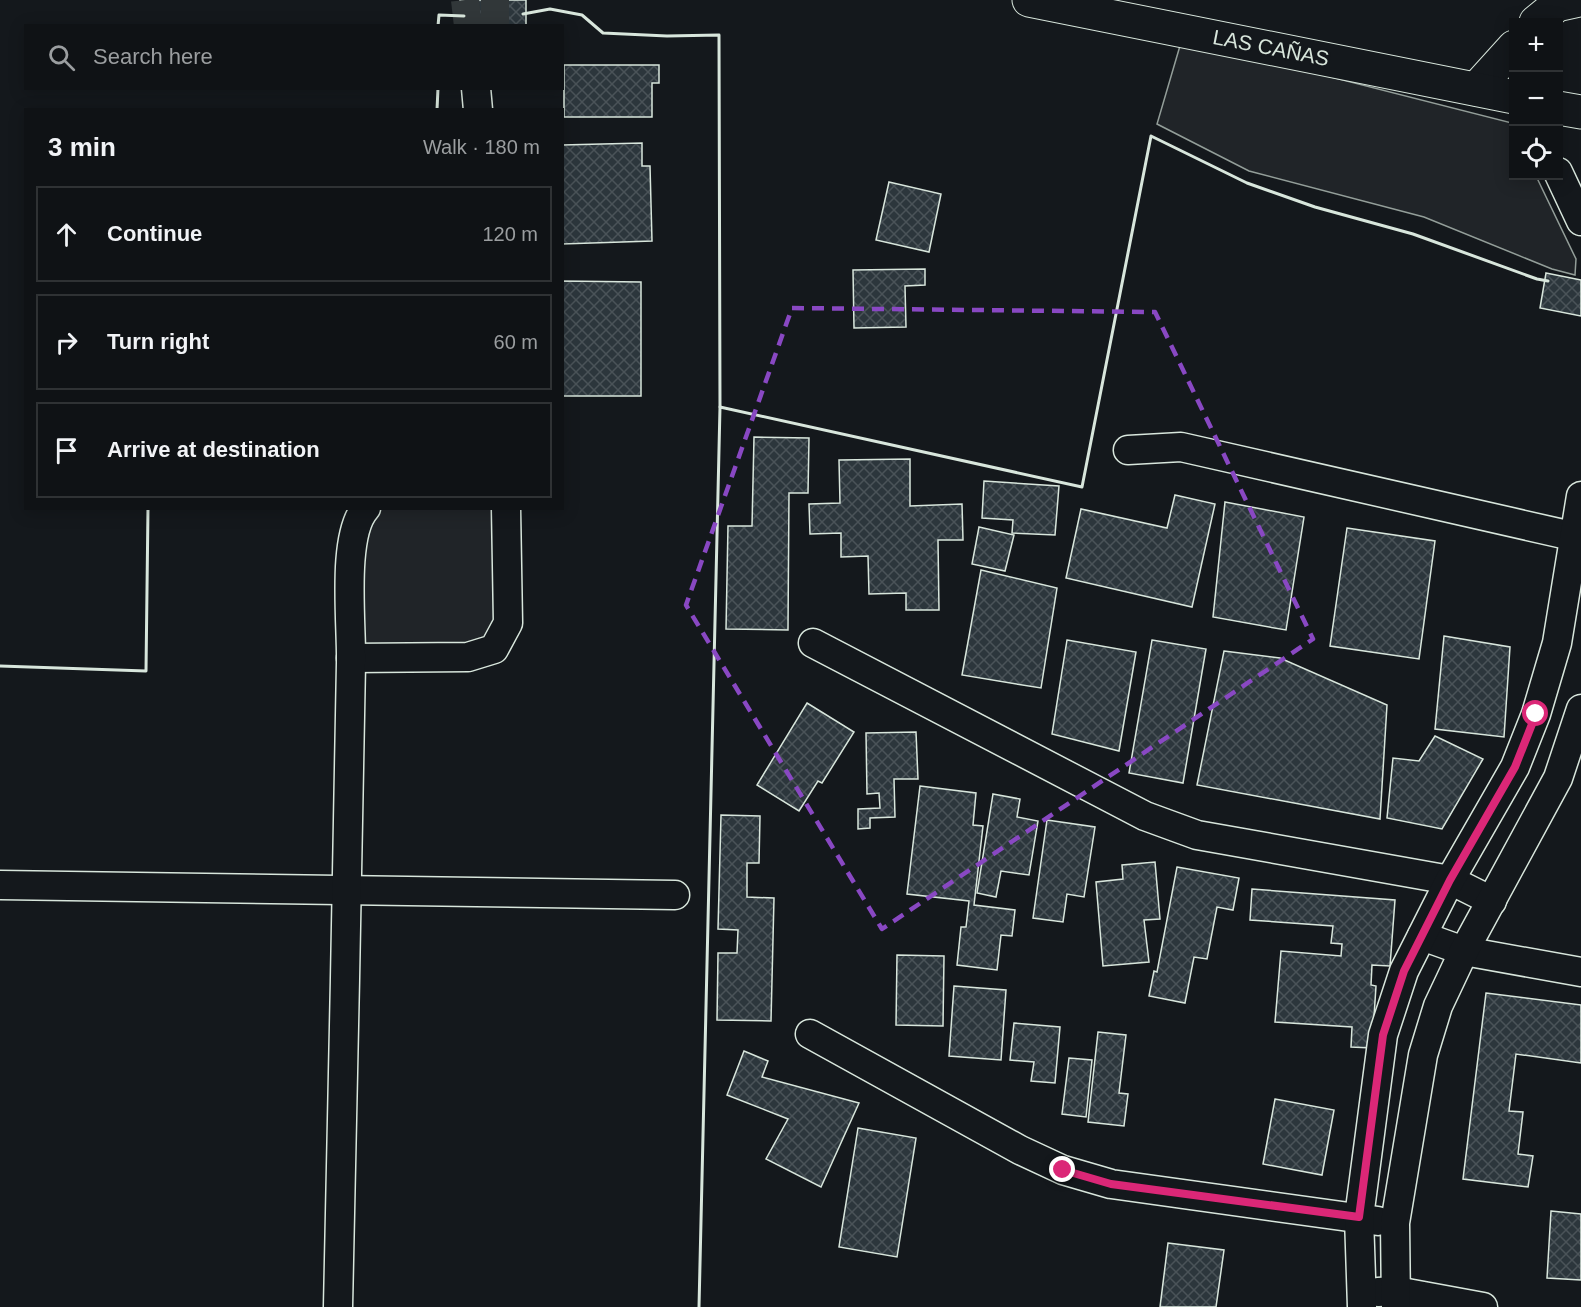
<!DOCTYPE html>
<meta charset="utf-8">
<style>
body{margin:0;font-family:Arial,sans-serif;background:#181b1e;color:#f1f3f6}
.controls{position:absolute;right:18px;top:18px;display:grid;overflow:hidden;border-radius:0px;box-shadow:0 3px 15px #0003}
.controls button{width:54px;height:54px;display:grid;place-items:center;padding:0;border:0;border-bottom:2px solid #2f3234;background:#0f1215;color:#f1f3f6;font:30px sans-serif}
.stop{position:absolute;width:18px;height:18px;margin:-14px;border:4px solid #db2777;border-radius:50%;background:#fff}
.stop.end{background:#db2777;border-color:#fff;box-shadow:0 2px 6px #0008}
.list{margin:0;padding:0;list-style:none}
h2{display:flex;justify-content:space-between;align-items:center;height:78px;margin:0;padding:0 24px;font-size:26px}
h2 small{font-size:20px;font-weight:400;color:#9b9ea0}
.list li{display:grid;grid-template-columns:39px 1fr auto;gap:18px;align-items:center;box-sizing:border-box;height:96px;margin:0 12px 12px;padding:0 12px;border:2px solid #2f3234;border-radius:0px}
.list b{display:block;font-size:22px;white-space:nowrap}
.list em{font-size:20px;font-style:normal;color:#9b9ea0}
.icon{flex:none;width:33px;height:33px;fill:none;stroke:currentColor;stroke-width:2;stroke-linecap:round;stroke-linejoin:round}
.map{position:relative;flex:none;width:1581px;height:1307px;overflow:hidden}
.search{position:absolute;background:#0f1215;box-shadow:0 3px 15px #0003;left:24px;top:24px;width:540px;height:66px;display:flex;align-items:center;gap:15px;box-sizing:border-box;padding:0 21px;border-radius:0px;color:#9b9ea0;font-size:22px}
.panel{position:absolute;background:#0f1215;box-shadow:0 3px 15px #0003;left:24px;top:108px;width:540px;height:402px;border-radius:0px}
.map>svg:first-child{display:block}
</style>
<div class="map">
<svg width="1581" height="1307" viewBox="0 0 1581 1307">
<defs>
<pattern id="building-cross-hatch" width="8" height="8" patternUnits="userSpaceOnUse" patternTransform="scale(1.5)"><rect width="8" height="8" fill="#2c363c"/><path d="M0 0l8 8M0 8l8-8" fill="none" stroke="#4a5358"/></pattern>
</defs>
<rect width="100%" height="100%" fill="#14181c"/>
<g fill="#202428" stroke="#939e99" stroke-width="1.5">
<polygon points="1182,39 1512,123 1514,176 1536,176 1576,259 1575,275 1552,269 1424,217 1249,171 1157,124"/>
<polygon points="366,509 506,509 494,649 351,658"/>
</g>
<g fill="url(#building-cross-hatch)" stroke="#d8e6dc" stroke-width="1.5">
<polygon points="460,0 526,0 526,26 461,26"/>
<polygon points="564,65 659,65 659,83 652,83 652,117 564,117"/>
<polygon points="642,143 642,166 650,166 652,241 562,244 562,145"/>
<polygon points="889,182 941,194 929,252 876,240"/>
<polygon points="925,269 925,285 905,286 906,327 854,328 853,270"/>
<polygon points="1546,273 1581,280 1581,316 1540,308"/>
<polygon points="562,281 641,282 641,396 562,396"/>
<polygon points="754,437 809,438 808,493 789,493 788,630 726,629 728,526 752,526"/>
<polygon points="910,459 910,506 962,504 963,540 938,540 939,610 906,610 906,593 869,594 868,556 841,557 841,533 810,534 809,504 840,503 839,460"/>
<polygon points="984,481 1059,486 1055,535 1012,533 1013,520 982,518"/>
<polygon points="1175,495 1215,504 1192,607 1066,578 1081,509 1167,528"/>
<polygon points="1225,502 1304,517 1286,630 1213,617"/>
<polygon points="979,527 1014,535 1005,571 972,564"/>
<polygon points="1347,528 1435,541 1419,659 1330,646"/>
<polygon points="981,570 1057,588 1041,688 962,675"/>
<polygon points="1444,636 1510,647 1504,737 1435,729"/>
<polygon points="1067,640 1136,652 1119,751 1052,734"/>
<polygon points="1152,640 1206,649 1183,783 1129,773"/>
<polygon points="1224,651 1280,658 1387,705 1380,819 1197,785"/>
<polygon points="807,703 854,732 822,783 818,781 799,811 757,785"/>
<polygon points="916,732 918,779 894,779 895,817 870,818 870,828 858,829 858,809 880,808 879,793 867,794 866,733"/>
<polygon points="1435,736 1483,759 1442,829 1387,818 1393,758 1419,761"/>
<polygon points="920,786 976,793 973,825 983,826 974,905 1015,910 1012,936 1001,935 997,970 957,965 961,927 966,927 969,901 907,894"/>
<polygon points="993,794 1020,799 1017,817 1038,821 1029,875 1001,871 996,897 977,893"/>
<polygon points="721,815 760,816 759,863 747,863 747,897 774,898 771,1021 717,1020 718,953 737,953 738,930 718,929"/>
<polygon points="1047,820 1095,827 1084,897 1067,894 1063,922 1033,918"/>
<polygon points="1155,862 1160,919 1144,920 1149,962 1103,966 1096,882 1123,879 1122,865"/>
<polygon points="1177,867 1239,878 1233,910 1217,907 1207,959 1194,957 1185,1003 1149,996 1154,971 1157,972"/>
<polygon points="1252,889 1395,900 1390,966 1372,965 1371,985 1376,986 1372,1048 1351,1047 1352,1027 1275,1022 1281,951 1341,956 1342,944 1331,943 1333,926 1250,920"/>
<polygon points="897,955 944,956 943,1026 896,1025"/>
<polygon points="954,986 1006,990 1001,1060 949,1056"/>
<polygon points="1486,993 1581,1005 1581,1063 1516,1054 1509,1111 1523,1112 1518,1154 1533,1156 1528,1187 1463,1179"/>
<polygon points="1014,1023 1060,1027 1055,1083 1031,1081 1034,1062 1010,1060"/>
<polygon points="1098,1032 1126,1035 1119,1093 1128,1094 1124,1126 1088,1122"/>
<polygon points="744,1051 768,1061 762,1077 859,1103 821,1187 766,1159 788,1119 727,1095"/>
<polygon points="1069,1058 1092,1060 1086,1117 1062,1114"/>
<polygon points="1275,1099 1334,1110 1322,1175 1263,1164"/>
<polygon points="858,1128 916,1138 897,1257 839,1247"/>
<polygon points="1551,1211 1581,1214 1581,1280 1547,1278"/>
<polygon points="1168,1243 1224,1250 1216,1307 1160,1307"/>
</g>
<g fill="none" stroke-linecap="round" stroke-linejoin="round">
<g stroke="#313739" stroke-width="28" stroke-dasharray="28 14" stroke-linecap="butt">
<polyline points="465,0 468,26"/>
<polyline points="495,0 495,26"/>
</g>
<g stroke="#d8e6dc" stroke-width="31">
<g id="minor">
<polyline points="476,88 478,110"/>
<polyline points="1558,172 1581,221"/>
<polyline points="1128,450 1181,447 1581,538"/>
<polyline points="813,643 1145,816 1197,835 1450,880 1492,901"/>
<polyline points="351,658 468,657 494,649 508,623 506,508"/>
<polyline points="0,885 675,895"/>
<polyline points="1422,936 1464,951 1581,972"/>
<polyline points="810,1034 1020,1150 1063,1170 1111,1184 1378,1221"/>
<polyline points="1378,1292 1396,1291 1483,1307"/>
<path d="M338 1307C343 1092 347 878 351 663 352 625 341 535 366 508"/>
<polyline points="1362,1307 1359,1217 1383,1035 1404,971 1450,880 1515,767 1536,714 1557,643 1581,496"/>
<polyline points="1396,1307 1395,1223 1423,1055 1438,1006 1464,951 1558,778 1581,709"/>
</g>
</g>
<g stroke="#d8e6dc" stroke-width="35">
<g id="tertiary">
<polyline points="1536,22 1557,5 1579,0"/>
<polyline points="1476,89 1514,47"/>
</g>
</g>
<g stroke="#d8e6dc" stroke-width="35">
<g id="secondary">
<polyline points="1029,0 1514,97"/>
<polyline points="1558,108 1581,112"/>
</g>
</g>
<use href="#minor" stroke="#14181c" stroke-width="28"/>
<use href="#tertiary" stroke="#14181c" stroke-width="33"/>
<use href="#secondary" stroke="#14181c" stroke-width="33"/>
<g stroke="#d8e6dc" stroke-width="3">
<polyline points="523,14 550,9 582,15 603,33 667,36 719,35 720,407"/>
<polyline points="438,26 439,15 464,16"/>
<polyline points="437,110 438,88"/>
<polyline points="0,666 146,671 148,508"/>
<polyline points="699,1307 720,407 1082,487 1151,136 1247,183 1315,207 1413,234 1537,279 1548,281"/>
</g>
</g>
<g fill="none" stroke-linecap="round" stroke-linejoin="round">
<polyline stroke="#db2777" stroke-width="8" points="1063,1170 1111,1184 1359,1217 1383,1035 1404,971 1450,880 1515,767 1536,714"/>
</g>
<path fill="none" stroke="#8948c3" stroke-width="4.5" stroke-dasharray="12 8" stroke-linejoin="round" d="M792 308 1155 312 1313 639 882 929 686 605Z"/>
<g text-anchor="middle" stroke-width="4.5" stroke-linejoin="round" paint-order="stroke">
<g font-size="21" fill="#d8e6dc" stroke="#14181c">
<text transform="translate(1271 48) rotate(11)" y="7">LAS CAÑAS</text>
</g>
</g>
</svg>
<div class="controls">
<button>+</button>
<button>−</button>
<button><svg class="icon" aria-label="locate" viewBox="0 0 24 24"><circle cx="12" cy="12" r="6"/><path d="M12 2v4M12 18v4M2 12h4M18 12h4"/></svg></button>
</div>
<div class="stop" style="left:1536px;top:714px"></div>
<div class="stop end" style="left:1063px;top:1170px"></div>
<div class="search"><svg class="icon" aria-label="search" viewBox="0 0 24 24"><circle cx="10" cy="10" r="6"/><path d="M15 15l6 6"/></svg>Search here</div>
<section class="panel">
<h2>3 min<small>Walk · 180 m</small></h2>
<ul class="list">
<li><svg class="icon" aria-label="ahead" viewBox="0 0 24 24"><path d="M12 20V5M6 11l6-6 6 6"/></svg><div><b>Continue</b></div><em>120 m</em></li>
<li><svg class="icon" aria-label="right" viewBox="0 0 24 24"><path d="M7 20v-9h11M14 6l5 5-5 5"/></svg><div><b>Turn right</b></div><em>60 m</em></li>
<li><svg class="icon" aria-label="arrive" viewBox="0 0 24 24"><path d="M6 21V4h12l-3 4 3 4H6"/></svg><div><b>Arrive at destination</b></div></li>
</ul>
</section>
</div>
